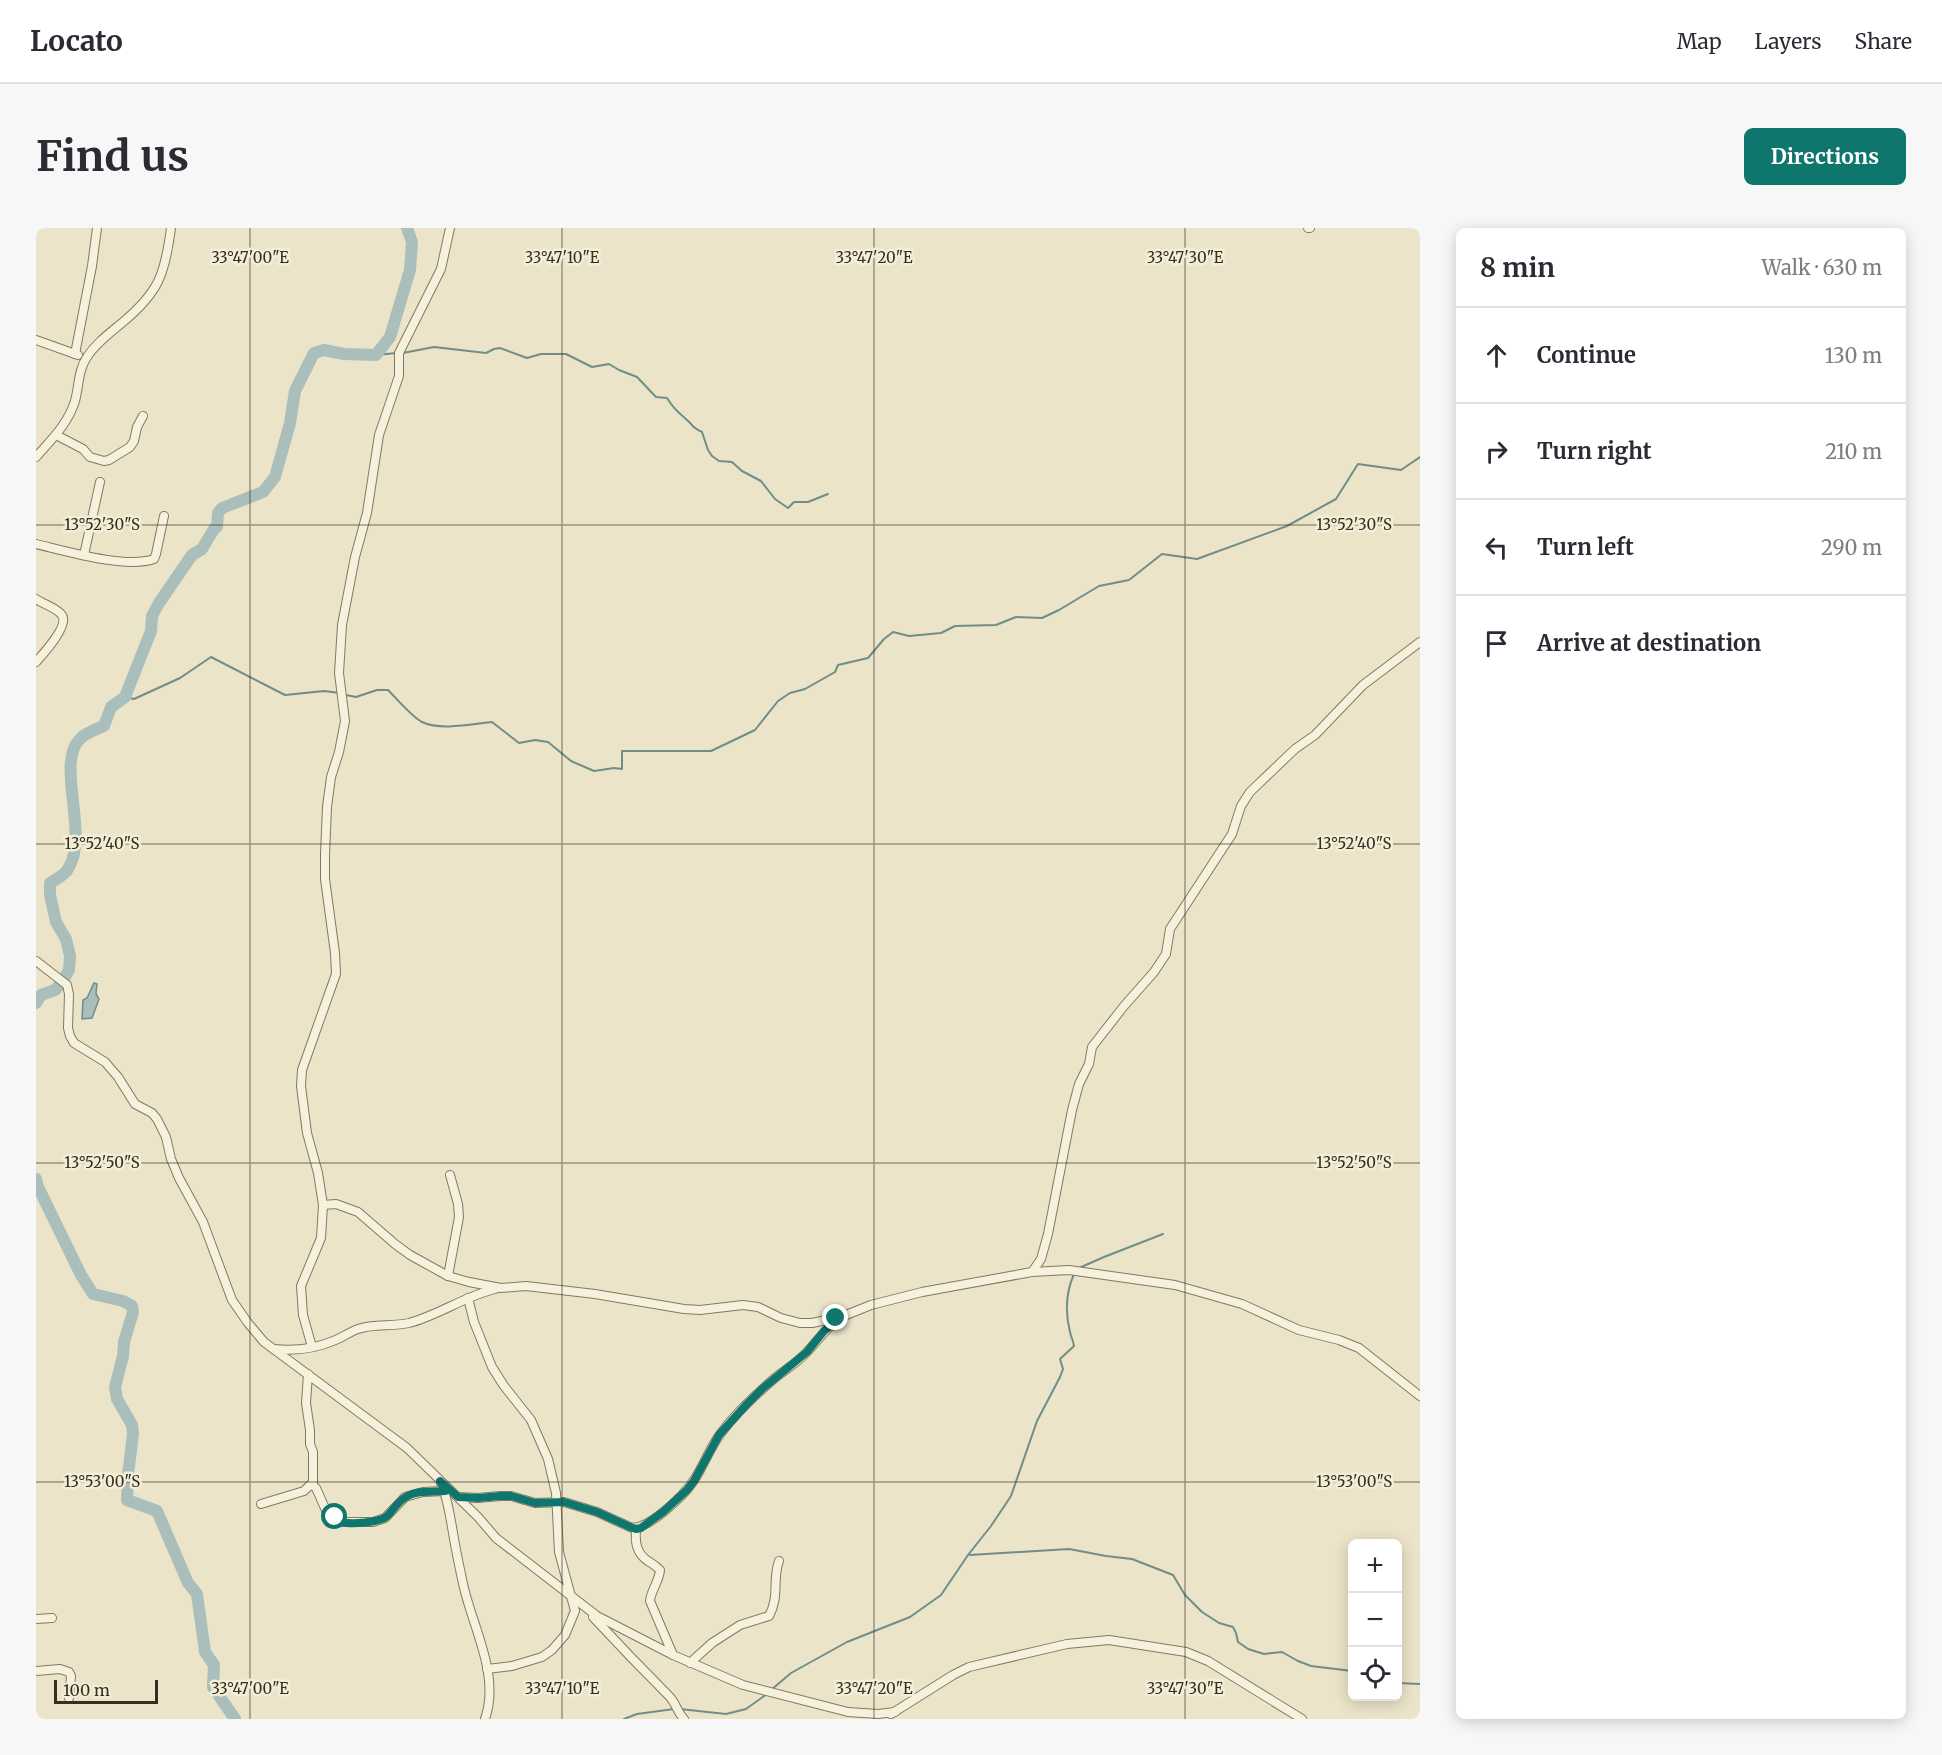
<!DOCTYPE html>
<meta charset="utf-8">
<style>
body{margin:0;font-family:Merriweather,serif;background:#f7f7f7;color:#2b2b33}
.controls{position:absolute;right:18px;bottom:18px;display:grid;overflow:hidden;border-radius:9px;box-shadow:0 3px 15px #0003}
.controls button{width:54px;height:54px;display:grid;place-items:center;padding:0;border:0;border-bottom:2px solid #e1e1e2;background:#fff;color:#2b2b33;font:30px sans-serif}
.scale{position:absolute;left:18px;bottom:15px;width:104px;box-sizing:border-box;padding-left:6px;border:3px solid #372e22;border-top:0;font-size:16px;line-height:21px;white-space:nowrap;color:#372e22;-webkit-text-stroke:4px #f3eed8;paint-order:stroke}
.stop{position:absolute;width:18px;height:18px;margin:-14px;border:4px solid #0f766e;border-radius:50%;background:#fff}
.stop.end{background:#0f766e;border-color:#fff;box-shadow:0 2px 6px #0008}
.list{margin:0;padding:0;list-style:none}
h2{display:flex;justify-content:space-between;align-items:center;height:78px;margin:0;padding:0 24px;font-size:26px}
h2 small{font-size:20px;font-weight:400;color:#7c7c81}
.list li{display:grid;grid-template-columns:39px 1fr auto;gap:18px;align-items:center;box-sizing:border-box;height:96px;padding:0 24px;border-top:2px solid #e1e1e2}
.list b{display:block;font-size:22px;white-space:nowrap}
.list em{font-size:20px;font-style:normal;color:#7c7c81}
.icon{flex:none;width:33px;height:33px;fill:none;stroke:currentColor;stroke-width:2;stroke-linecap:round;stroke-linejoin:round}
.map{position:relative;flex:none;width:1384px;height:1491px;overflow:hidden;border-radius:9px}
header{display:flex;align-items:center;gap:36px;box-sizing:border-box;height:84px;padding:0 30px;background:#fff;border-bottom:2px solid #e1e1e2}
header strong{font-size:28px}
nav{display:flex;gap:33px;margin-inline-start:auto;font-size:21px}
.intro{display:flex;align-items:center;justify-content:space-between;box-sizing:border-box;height:144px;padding:0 36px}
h1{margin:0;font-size:42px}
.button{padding:15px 27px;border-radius:9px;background:#0f766e;color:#fff;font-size:21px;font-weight:700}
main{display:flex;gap:36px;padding:0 36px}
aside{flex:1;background:#fff;border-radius:9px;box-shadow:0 3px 15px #0003}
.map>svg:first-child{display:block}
</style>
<header>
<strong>Locato</strong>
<nav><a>Map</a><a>Layers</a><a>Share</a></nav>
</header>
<div class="intro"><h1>Find us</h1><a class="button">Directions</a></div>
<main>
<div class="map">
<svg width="1384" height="1491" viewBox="0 0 1384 1491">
<rect width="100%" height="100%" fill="#ebe4c9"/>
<polygon fill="#aabfbb" stroke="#718d89" stroke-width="1.5" points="58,755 61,756 60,766 63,771 56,790 46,791 47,772 51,770"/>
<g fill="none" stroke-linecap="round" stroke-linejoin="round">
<g stroke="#718d89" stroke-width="2">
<path d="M367 125 398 119 450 125 458 121 464 120 491 130 505 126H530L556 139 573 136 583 142 601 149 620 169 631 170C638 181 642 184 651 192 658 198 655 199 666 204L672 222 676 228 683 233 696 234 706 243 725 253 739 271 752 280 758 274H772L792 266"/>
<polyline points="340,127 361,125"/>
<path d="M310 467 320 469 341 462H352C361 471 376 489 386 494 405 503 436 496 456 494L483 515 499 512 512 514 535 533 558 543 578 540 586 541V523H675L719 502 742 473 754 465 769 461 799 444 802 437 832 430 848 411 857 404 873 408 905 405 919 398 960 397 980 389 1006 390 1023 382 1063 358 1093 352 1126 326 1161 331 1251 298 1300 271 1322 236 1365 242 1384 229"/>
<polyline points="89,469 98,471 144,450 175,429 249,467 288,463 304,465"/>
<polyline points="1043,1040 1068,1029 1127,1006"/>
<polyline points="934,1327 1033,1321 1070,1328 1096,1331 1137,1347 1149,1367 1166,1384 1183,1395 1197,1399 1200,1405 1202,1414 1212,1421 1228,1426 1246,1424 1262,1433 1275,1438 1316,1443"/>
<polyline points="1362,1455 1384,1456"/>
<path d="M735 1462 755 1445 811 1414 874 1389 905 1367 932 1327 955 1298 975 1268 1001 1193 1024 1149 1027 1141 1024 1131 1038 1118C1037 1112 1035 1109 1034 1104 1029 1084 1030 1064 1038 1046"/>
<polyline points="644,1481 690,1486 710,1481 731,1466"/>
<polyline points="588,1491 601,1486 638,1481"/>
</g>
<g stroke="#aabfbb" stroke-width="12">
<path d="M0 775 5 767 19 762 27 753 33 742 34 728 30 711 20 694 14 667V655C20 651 29 647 32 641 54 607 19 535 44 511 49 505 61 501 68 498L75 479 89 469 115 403 116 388 123 375 156 327 166 321 178 301 181 299 182 285 186 280 227 264 239 249 254 195 259 163 278 125 288 122 308 126 340 127 354 109 374 42 376 14 371 0"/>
<polyline points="0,951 2,959 45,1047 57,1066 87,1073 96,1078 97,1084 88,1114 87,1128 79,1159 81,1171 96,1197 97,1206 92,1247 91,1272 121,1283 152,1355 161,1366 169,1424 178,1437 177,1459 199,1491"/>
</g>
<g stroke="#857860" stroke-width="10">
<g id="minor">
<polyline points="1272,0 1274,0"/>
<polyline points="0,112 42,127"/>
<polyline points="39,126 56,38 61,0"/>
<polyline points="20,207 47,221 54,229 68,233 73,232 94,219 98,213 101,199 107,188"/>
<path d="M0 229C15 212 32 196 39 173 43 159 42 142 51 129 60 115 74 105 87 94 123 64 129 46 135 0"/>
<path d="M0 316C30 323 89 341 118 331L120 326 128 288"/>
<polyline points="48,327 64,254"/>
<path d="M0 371C7 376 19 379 25 386 35 396 7 426 0 434"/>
<polyline points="0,733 31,757 33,766 32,800 34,808 38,815 69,834 82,849 99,876 116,885 121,891 130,909 135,931 143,950 167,994 196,1072 212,1095 228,1114 371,1220 442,1289 460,1310 561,1388 637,1427 707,1457 812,1484 842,1486 859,1484"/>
<polyline points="287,977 300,976 322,984 359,1016 374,1027 412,1048 433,1054 465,1060 490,1058 559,1066 648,1081 664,1082 707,1077 722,1079 745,1090 764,1095 776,1095 805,1089 835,1077 886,1064 996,1044 1033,1042 1139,1057 1206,1076 1263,1102 1303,1112 1323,1120 1384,1168"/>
<polyline points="996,1044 1005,1031 1012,1006 1036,882 1043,856 1053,836 1056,819 1088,778 1118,744 1130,726 1134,701 1196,606 1205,578 1214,564 1259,521 1279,507 1327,457 1384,414"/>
<polyline points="412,1048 423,989 422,976 414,947"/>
<polyline points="432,1070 438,1094 456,1139 468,1158 495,1192 512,1231 520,1265 523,1324 539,1383 529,1407 516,1422 506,1429 476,1438 451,1441"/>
<polyline points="276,1119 267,1087 265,1058 285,1010 287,977 282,945 271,905 265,858 266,842 300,746 299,725 289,651 289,627 291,579 295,549 303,524 309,493 303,445 306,397 319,329 331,285 343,207 363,148 363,125 405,41 414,0"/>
<path d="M238 1121C258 1123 278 1121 297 1113 306 1110 313 1104 322 1101 338 1095 356 1099 373 1095 403 1087 429 1068 459 1061"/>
<path d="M405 1255C412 1271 414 1288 417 1305 420 1323 424 1342 428 1360 438 1402 464 1448 449 1491"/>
<polyline points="276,1257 280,1260 293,1289 302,1290 307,1294 337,1294 349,1290 369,1269 387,1264 409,1263"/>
<path d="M422 1269 442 1270 464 1268H475L499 1275 528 1274 561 1284 594 1299C608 1304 636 1277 646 1267 664 1250 670 1225 685 1205 700 1185 719 1167 739 1150 749 1142 762 1134 771 1124 782 1112 790 1101 802 1091"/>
<polyline points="225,1276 268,1263 277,1254 277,1224 274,1216 274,1202 270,1175 272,1146"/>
<path d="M600 1301C599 1314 600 1325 612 1333 617 1336 620 1338 624 1342 623 1354 615 1362 614 1373L637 1427"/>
<path d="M557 1389C582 1416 607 1442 633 1468 640 1475 641 1484 648 1491"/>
<polyline points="0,1391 16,1390"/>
<path d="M654 1435 676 1415 704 1397 733 1388C744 1368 736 1351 743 1333"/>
<polyline points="0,1443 24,1441 33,1444 35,1448 33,1470"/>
<polyline points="855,1486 917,1447 933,1439 1031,1416 1073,1412 1150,1424 1172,1433 1266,1491"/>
</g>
</g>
<use href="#minor" stroke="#f6f1dc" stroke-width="8"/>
</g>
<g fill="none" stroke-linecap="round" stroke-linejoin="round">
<path stroke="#0f766e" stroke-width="8" d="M299 1289C302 1290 304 1293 307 1294 315 1297 343 1294 350 1289 357 1283 362 1273 370 1269 381 1262 397 1264 409 1263L404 1253 422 1269 442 1270 464 1268H475L499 1275 528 1274 561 1284 594 1299 600 1301 605 1300 627 1284 651 1262 658 1253 683 1207 711 1176 726 1161 771 1124 788 1103 805 1089 800 1090"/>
</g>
<path fill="none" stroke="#372e22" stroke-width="1.5" stroke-opacity="0.45" d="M214 0V1491M526 0V1491M838 0V1491M1149 0V1491M0 297H1384M0 616H1384M0 935H1384M0 1254H1384"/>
<g font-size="15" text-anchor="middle" fill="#372e22" stroke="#f3eed8" stroke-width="5" stroke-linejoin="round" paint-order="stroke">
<text x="214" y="35">33°47'00"E</text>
<text x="526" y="35">33°47'10"E</text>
<text x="838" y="35">33°47'20"E</text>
<text x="1149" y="35">33°47'30"E</text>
<text x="66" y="302">13°52'30"S</text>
<text x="1318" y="302">13°52'30"S</text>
<text x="66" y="621">13°52'40"S</text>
<text x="1318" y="621">13°52'40"S</text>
<text x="66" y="940">13°52'50"S</text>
<text x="1318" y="940">13°52'50"S</text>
<text x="66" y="1259">13°53'00"S</text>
<text x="1318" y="1259">13°53'00"S</text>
<text x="214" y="1466">33°47'00"E</text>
<text x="526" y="1466">33°47'10"E</text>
<text x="838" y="1466">33°47'20"E</text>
<text x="1149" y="1466">33°47'30"E</text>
</g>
</svg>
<div class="controls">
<button>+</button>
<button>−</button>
<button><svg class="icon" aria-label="locate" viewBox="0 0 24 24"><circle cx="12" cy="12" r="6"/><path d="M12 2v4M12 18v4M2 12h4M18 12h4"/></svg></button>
</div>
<div class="scale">100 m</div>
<div class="stop" style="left:299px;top:1289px"></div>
<div class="stop end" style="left:800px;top:1090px"></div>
</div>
<aside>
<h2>8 min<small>Walk · 630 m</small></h2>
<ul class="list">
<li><svg class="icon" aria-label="ahead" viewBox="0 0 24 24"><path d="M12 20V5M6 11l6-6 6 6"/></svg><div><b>Continue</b></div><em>130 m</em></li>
<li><svg class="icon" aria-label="right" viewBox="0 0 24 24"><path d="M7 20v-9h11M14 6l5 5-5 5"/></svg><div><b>Turn right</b></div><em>210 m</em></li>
<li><svg class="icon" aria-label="left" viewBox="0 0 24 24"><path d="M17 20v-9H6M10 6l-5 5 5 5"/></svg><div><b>Turn left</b></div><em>290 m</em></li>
<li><svg class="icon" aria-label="arrive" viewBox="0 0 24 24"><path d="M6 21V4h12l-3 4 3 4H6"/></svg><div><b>Arrive at destination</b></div></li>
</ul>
</aside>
</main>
